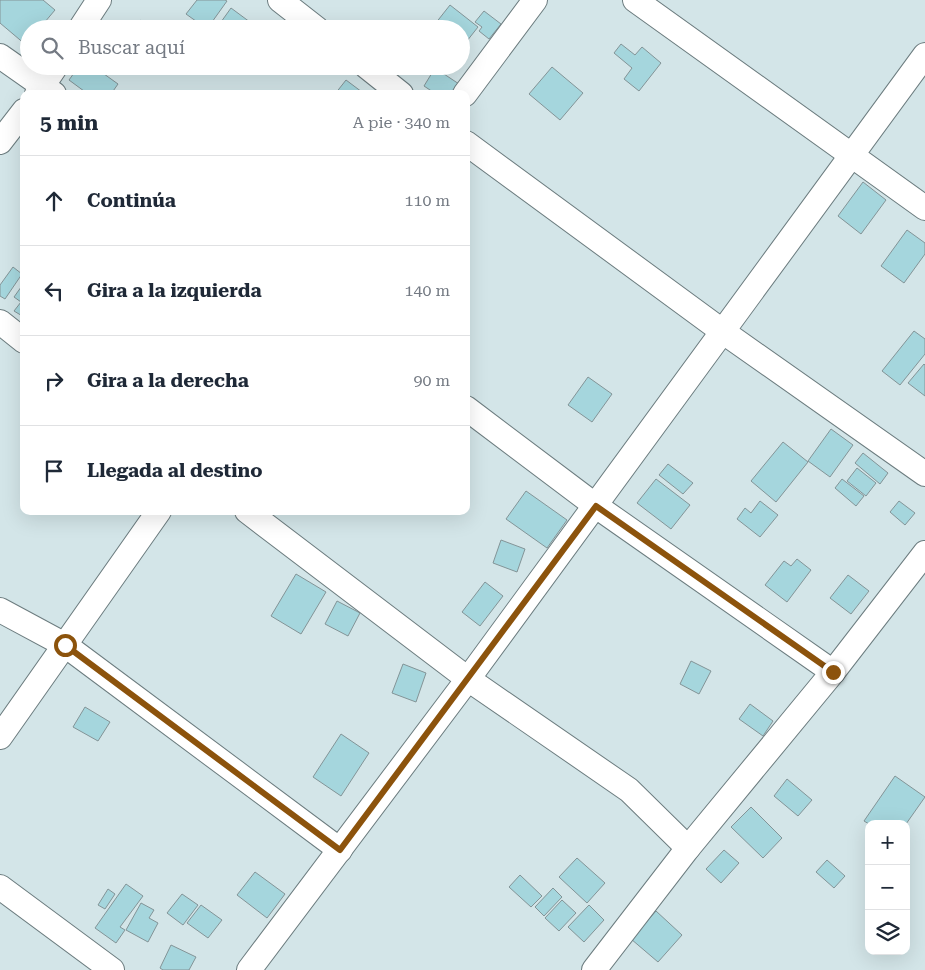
<!DOCTYPE html>
<html lang="es">
<meta charset="utf-8">
<style>
body{margin:0;font-family:"Roboto Serif",serif;background:#f2f2f3;color:#1f2937}
.controls{position:absolute;right:15px;bottom:15px;display:grid;overflow:hidden;border-radius:10px;box-shadow:0 5px 20px #0002}
.controls button{width:45px;height:45px;display:grid;place-items:center;padding:0;border:0;border-bottom:1px solid #e0e1e3;background:#fff;color:#1f2937;font:25px sans-serif}
.stop{position:absolute;width:15px;height:15px;margin:-11px;border:4px solid #8c530c;border-radius:50%;background:#fff}
.stop.end{background:#8c530c;border-color:#fff;box-shadow:0 1px 5px #0008}
.list{margin:0;padding:0;list-style:none}
h2{display:flex;justify-content:space-between;align-items:center;height:65px;margin:0;padding:0 20px;font-size:21px}
h2 small{font-size:16px;font-weight:400;color:#747a83}
.list li{display:grid;grid-template-columns:32px 1fr auto;gap:15px;align-items:center;box-sizing:border-box;height:90px;padding:0 20px;border-top:1px solid #e0e1e3}
.list b{display:block;font-size:19px;white-space:nowrap}
.list em{font-size:16px;font-style:normal;color:#747a83}
.icon{flex:none;width:28px;height:28px;fill:none;stroke:currentColor;stroke-width:2;stroke-linecap:round;stroke-linejoin:round}
.map{position:relative;flex:none;width:925px;height:970px;overflow:hidden}
.search{position:absolute;background:#fff;box-shadow:0 5px 20px #0002;left:20px;top:20px;width:450px;height:55px;display:flex;align-items:center;gap:12px;box-sizing:border-box;padding:0 18px;border-radius:28px;color:#747a83;font-size:19px}
.panel{position:absolute;background:#fff;box-shadow:0 5px 20px #0002;left:20px;top:90px;width:450px;height:425px;border-radius:10px}
.map>svg:first-child{display:block}
</style>
<div class="map">
<svg width="925" height="970" viewBox="0 0 925 970">
<rect width="100%" height="100%" fill="#d3e5e8"/>
<g fill="#a5d6dd" stroke="#839497">
<polygon points="0,0 43,0 55,10 39,29 29,29 29,42 26,45 0,23"/>
<polygon points="197,0 225,0 227,1 207,29 186,14"/>
<polygon points="450,5 478,27 463,46 461,44 461,29 441,29 435,24"/>
<polygon points="231,8 258,28 257,29 216,29"/>
<polygon points="484,11 501,24 489,39 479,31 482,27 475,22"/>
<polygon points="140,20 151,29 132,29"/>
<polygon points="621,44 635,55 642,47 661,63 639,91 624,79 632,68 614,53"/>
<polygon points="79,66 93,66 118,84 111,94 88,94 69,80"/>
<polygon points="552,67 583,93 560,120 529,94"/>
<polygon points="435,68 459,84 453,94 436,94 424,86"/>
<polygon points="346,80 362,92 360,94 335,94"/>
<polygon points="863,182 886,200 861,234 838,216"/>
<polygon points="907,230 925,243 925,254 904,283 881,266"/>
<polygon points="13,267 22,274 5,299 0,296 0,285"/>
<polygon points="24,283 24,317 14,311 21,302 14,297"/>
<polygon points="914,331 925,339 925,354 900,385 882,371"/>
<polygon points="924,364 925,365 925,396 908,383"/>
<polygon points="588,377 612,394 592,422 568,405"/>
<polygon points="831,429 853,445 830,477 808,461"/>
<polygon points="783,442 808,462 776,502 751,481"/>
<polygon points="863,453 888,473 880,484 855,463"/>
<polygon points="668,464 693,483 683,494 659,475"/>
<polygon points="857,468 876,483 866,496 847,481"/>
<polygon points="656,479 690,505 671,529 637,503"/>
<polygon points="842,479 864,496 856,506 835,488"/>
<polygon points="526,491 567,520 547,548 506,519"/>
<polygon points="760,501 778,515 760,537 737,519 745,508 751,513"/>
<polygon points="899,501 915,513 905,525 890,512"/>
<polygon points="501,540 525,549 517,572 493,563"/>
<polygon points="797,559 811,570 787,602 765,585 784,561 791,566"/>
<polygon points="296,574 326,592 301,634 271,616"/>
<polygon points="848,575 869,591 851,614 830,598"/>
<polygon points="485,582 503,596 480,626 462,612"/>
<polygon points="337,601 360,613 348,636 325,624"/>
<polygon points="691,661 711,671 699,694 680,684"/>
<polygon points="403,664 426,673 416,702 392,693"/>
<polygon points="750,704 773,721 763,736 739,719"/>
<polygon points="85,707 110,722 98,741 73,727"/>
<polygon points="341,734 369,753 341,796 313,777"/>
<polygon points="895,776 925,797 906,824 869,824 864,821"/>
<polygon points="787,779 812,800 798,816 774,796"/>
<polygon points="751,807 782,838 763,858 731,827"/>
<polygon points="724,850 739,863 721,883 706,869"/>
<polygon points="577,858 605,883 587,903 559,877"/>
<polygon points="827,860 845,876 834,888 816,872"/>
<polygon points="255,872 285,894 267,918 237,895"/>
<polygon points="520,875 542,896 531,907 509,887"/>
<polygon points="126,884 143,896 120,927 125,930 116,943 95,928"/>
<polygon points="553,888 562,897 544,916 535,907"/>
<polygon points="108,889 115,894 105,909 98,905"/>
<polygon points="182,894 198,905 183,925 167,913"/>
<polygon points="562,900 576,913 559,931 545,918"/>
<polygon points="141,903 154,910 149,918 158,923 148,942 126,930"/>
<polygon points="201,905 222,920 208,938 187,923"/>
<polygon points="589,905 604,920 584,942 568,927"/>
<polygon points="656,911 682,935 658,962 631,939"/>
<polygon points="171,945 196,957 189,970 163,970 160,968"/>
</g>
<g fill="none" stroke-linecap="round" stroke-linejoin="round">
<g stroke="#6c7c7f" stroke-width="26">
<g id="minor">
<polyline points="280,0 317,29"/>
<polyline points="635,0 925,208"/>
<polyline points="80,29 99,0"/>
<polyline points="0,56 54,94"/>
<polyline points="366,66 401,94"/>
<polyline points="37,94 56,66"/>
<polyline points="465,94 535,0"/>
<polyline points="0,142 24,111"/>
<polyline points="466,143 722,331 925,474"/>
<polyline points="0,322 24,341"/>
<polyline points="466,408 596,506 833,672"/>
<polyline points="247,511 468,679 629,790 688,848"/>
<polyline points="0,610 65,645 340,850"/>
<polyline points="0,737 159,511"/>
<polyline points="0,887 112,970"/>
<polyline points="249,970 468,679 925,55"/>
<polyline points="594,970 688,848 833,672 925,553"/>
</g>
</g>
<use href="#minor" stroke="#fff" stroke-width="24"/>
</g>
<g fill="none" stroke-linecap="round" stroke-linejoin="round">
<polyline stroke="#8c530c" stroke-width="6" points="65,645 340,850 596,506 833,672"/>
</g>
</svg>
<div class="controls">
<button>+</button>
<button>−</button>
<button><svg class="icon" aria-label="layers" viewBox="0 0 24 24"><path d="M12 4l9 5-9 5-9-5zM3 14l9 5 9-5"/></svg></button>
</div>
<div class="stop" style="left:65px;top:645px"></div>
<div class="stop end" style="left:833px;top:672px"></div>
<div class="search"><svg class="icon" aria-label="search" viewBox="0 0 24 24"><circle cx="10" cy="10" r="6"/><path d="M15 15l6 6"/></svg>Buscar aquí</div>
<section class="panel">
<h2>5 min<small>A pie · 340 m</small></h2>
<ul class="list">
<li><svg class="icon" aria-label="ahead" viewBox="0 0 24 24"><path d="M12 20V5M6 11l6-6 6 6"/></svg><div><b>Continúa</b></div><em>110 m</em></li>
<li><svg class="icon" aria-label="left" viewBox="0 0 24 24"><path d="M17 20v-9H6M10 6l-5 5 5 5"/></svg><div><b>Gira a la izquierda</b></div><em>140 m</em></li>
<li><svg class="icon" aria-label="right" viewBox="0 0 24 24"><path d="M7 20v-9h11M14 6l5 5-5 5"/></svg><div><b>Gira a la derecha</b></div><em>90 m</em></li>
<li><svg class="icon" aria-label="arrive" viewBox="0 0 24 24"><path d="M6 21V4h12l-3 4 3 4H6"/></svg><div><b>Llegada al destino</b></div></li>
</ul>
</section>
</div>
